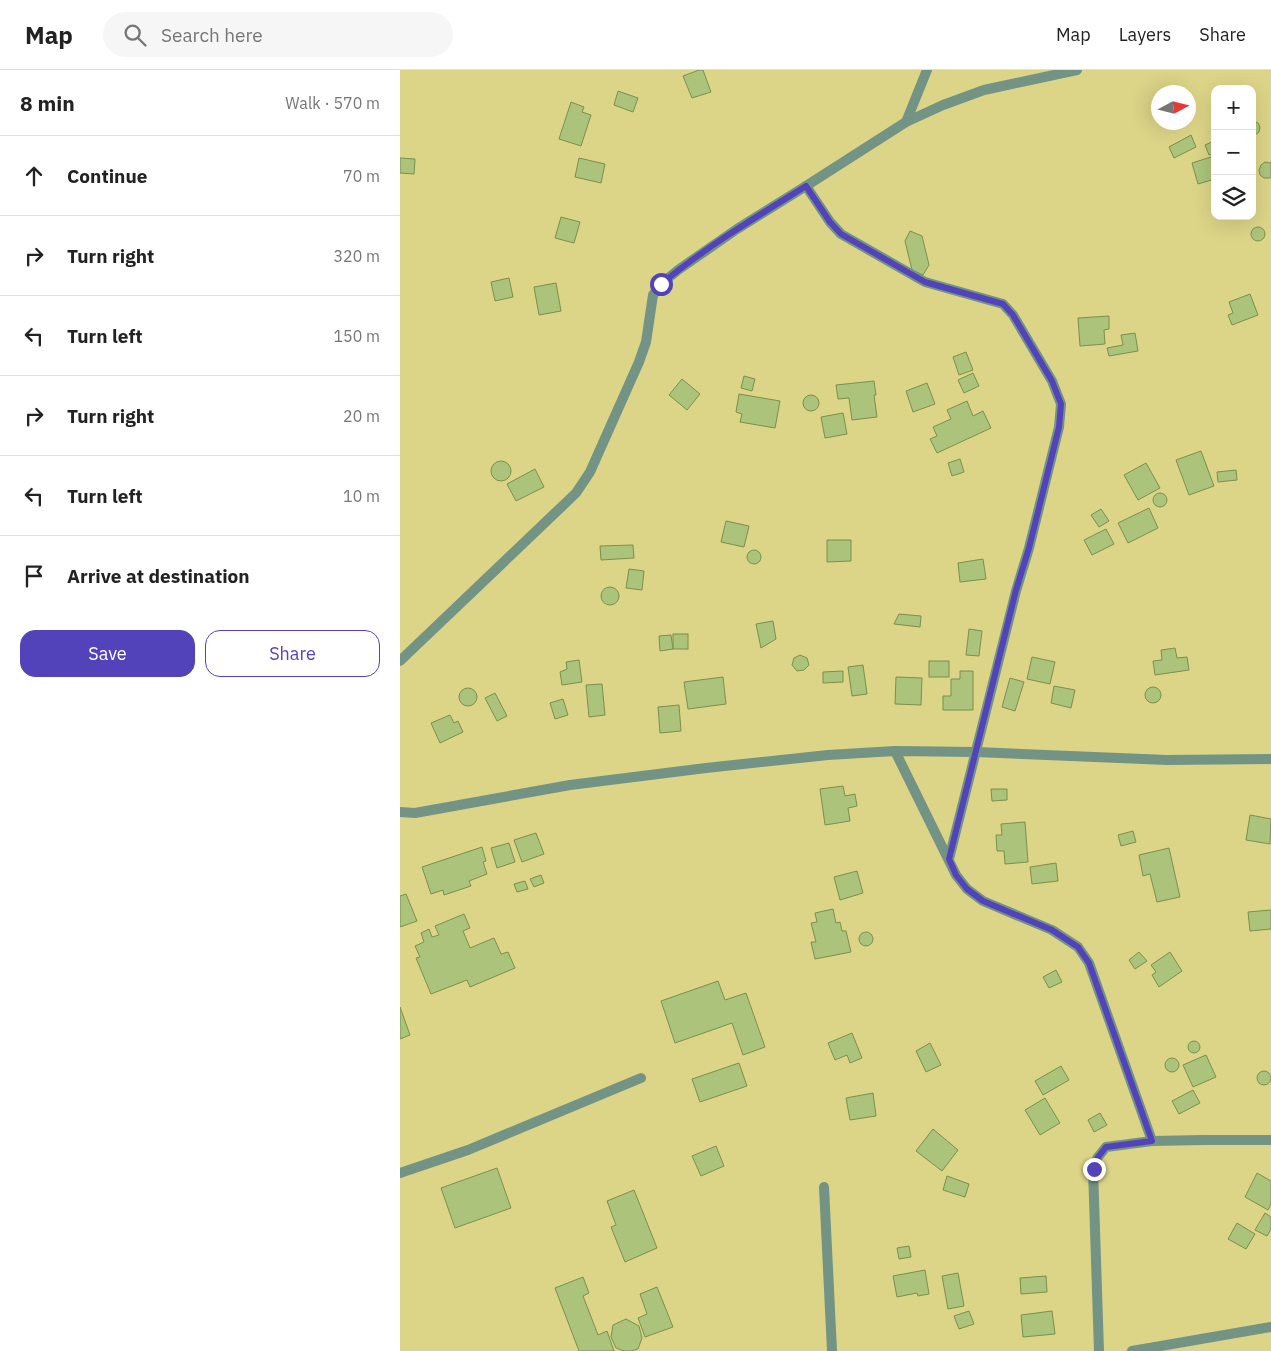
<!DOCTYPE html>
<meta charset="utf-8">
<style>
body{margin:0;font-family:"IBM Plex Sans",sans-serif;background:#f6f6f6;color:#222}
.controls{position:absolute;right:15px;top:15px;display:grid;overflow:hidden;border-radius:10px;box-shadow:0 5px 20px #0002}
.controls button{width:45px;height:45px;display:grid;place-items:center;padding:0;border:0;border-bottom:1px solid #e0e0e0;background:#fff;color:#222;font:25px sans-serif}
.compass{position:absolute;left:751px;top:15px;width:45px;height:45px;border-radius:50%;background:#fff;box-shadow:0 5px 20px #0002;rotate:83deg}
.stop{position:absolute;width:15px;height:15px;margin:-11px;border:4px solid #5343ba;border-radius:50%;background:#fff}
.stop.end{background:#5343ba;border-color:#fff;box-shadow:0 1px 5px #0008}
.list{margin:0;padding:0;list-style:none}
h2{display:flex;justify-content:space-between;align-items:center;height:65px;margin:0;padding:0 20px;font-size:21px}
h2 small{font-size:16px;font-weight:400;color:#767676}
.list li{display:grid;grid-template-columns:32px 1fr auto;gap:15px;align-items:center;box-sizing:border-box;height:80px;padding:0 20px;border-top:1px solid #e0e0e0}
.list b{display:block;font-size:19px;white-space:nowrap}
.list em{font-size:16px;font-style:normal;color:#767676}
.actions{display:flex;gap:10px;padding:15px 20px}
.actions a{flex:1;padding:11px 0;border:1px solid #5343ba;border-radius:15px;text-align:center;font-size:18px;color:#5343ba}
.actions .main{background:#5343ba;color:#fff}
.icon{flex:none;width:28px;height:28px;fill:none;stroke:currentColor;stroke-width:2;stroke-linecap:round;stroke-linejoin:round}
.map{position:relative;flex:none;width:871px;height:1281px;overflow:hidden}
header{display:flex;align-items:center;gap:30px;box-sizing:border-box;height:70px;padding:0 25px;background:#fff;border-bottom:1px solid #e0e0e0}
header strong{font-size:24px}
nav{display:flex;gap:28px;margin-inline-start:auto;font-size:18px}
.search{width:350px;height:45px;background:#f6f6f6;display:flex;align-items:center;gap:12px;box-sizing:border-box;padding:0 18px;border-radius:28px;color:#767676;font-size:19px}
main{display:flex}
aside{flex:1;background:#fff}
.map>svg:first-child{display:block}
</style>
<header>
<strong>Map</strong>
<div class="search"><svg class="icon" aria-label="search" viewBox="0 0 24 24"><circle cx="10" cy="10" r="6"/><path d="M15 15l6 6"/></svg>Search here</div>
<nav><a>Map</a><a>Layers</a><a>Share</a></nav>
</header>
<main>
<aside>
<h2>8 min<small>Walk · 570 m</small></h2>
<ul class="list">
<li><svg class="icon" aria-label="ahead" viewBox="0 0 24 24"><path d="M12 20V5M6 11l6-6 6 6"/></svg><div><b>Continue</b></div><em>70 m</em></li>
<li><svg class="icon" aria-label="right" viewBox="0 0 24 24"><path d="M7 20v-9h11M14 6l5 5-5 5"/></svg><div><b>Turn right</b></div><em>320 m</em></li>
<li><svg class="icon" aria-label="left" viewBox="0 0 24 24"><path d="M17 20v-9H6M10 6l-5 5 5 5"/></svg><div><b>Turn left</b></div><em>150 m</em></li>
<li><svg class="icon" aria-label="right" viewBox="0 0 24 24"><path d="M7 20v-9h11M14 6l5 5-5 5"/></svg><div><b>Turn right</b></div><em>20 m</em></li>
<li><svg class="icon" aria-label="left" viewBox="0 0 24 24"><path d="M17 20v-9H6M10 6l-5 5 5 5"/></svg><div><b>Turn left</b></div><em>10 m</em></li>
<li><svg class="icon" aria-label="arrive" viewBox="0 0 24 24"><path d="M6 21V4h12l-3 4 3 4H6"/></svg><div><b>Arrive at destination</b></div></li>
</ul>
<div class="actions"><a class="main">Save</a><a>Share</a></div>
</aside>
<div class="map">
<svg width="871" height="1281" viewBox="0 0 871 1281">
<rect width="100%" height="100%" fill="#dcd487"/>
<g fill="#abc37b" stroke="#7b904a">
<polygon points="299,0 303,0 311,22 292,28 283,6"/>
<polygon points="218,21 238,28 233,42 214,35"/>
<polygon points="171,32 184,37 182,42 191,45 181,76 159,69"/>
<polygon points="852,50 858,53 860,57 859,62 855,65 852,65"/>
<polygon points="791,65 796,77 774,88 769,77"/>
<polygon points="814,71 815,83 809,85 805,75"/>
<polygon points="811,87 815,98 815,109 798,114 792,93"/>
<polygon points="0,88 15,89 14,104 0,103"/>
<polygon points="179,88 205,94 201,113 175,107"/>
<polygon points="865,92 871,93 871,107 869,108 864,108 860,105 859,100 861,95"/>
<polygon points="161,147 180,152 174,173 155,168"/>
<circle cx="858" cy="164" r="7"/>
<polygon points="510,161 522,166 529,195 523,205 512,200 505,171"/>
<polygon points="109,208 113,227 95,231 91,212"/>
<polygon points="156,213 161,241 139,245 134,217"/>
<polygon points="850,224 858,245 832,255 828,245 833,243 829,232"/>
<polygon points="709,246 709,259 704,260 705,274 680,276 678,248"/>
<polygon points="735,263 738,281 709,286 707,278 723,275 721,265"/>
<polygon points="566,282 573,300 559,305 553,287"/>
<polygon points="573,303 579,316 564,323 558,310"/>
<polygon points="344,306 355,309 352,321 341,318"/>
<polygon points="282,309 300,324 287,340 269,325"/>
<polygon points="474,311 476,325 474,325 477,347 452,350 449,328 438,329 436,315"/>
<polygon points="527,313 535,334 513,342 506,321"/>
<polygon points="339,324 380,331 375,358 340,352 342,344 336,342"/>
<circle cx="411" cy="333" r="8"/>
<polygon points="567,331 573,346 583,341 591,358 537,383 530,369 537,366 533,357 551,349 547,340"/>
<polygon points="443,343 447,364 425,368 421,347"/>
<polygon points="801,381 814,416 789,425 776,390"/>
<polygon points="560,389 564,402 552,406 548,393"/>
<circle cx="101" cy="401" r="10"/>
<polygon points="746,393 760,418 738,430 724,405"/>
<polygon points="135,399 144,417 116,431 107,414"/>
<polygon points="836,400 837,410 818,412 817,402"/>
<circle cx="760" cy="430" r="7"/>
<polygon points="749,438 758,458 728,473 718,453"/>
<polygon points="701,439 709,451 699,457 691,445"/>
<polygon points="326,451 349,456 344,477 321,472"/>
<polygon points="706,459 714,474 692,485 684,470"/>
<polygon points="427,470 451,470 451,491 427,492"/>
<polygon points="233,475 234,488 201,490 200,476"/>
<circle cx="354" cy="487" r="7"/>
<polygon points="583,489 586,509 560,512 558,493"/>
<polygon points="229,499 244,501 242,520 226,518"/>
<circle cx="210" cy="526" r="9"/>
<polygon points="499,544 521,546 520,557 494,554"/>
<polygon points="373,551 376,569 361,578 356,554"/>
<polygon points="569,559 582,561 579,586 566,585"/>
<rect x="273" y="564" width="15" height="15"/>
<polygon points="271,565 273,579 260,581 259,566"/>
<polygon points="775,578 777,588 787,587 789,600 755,605 753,591 762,590 761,580"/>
<polygon points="400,585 407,588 409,595 404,600 397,601 392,595 394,588"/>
<polygon points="632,587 655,592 650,614 627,609"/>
<polygon points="179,590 182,612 162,615 160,602 167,599 166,592"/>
<rect x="529" y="591" width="20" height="16"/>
<polygon points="463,595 467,624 452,626 448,597"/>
<polygon points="443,601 443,612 423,613 423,602"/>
<polygon points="560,601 573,601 573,640 543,640 543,626 551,626 551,609 560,609"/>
<polygon points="323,607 326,634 288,639 284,612"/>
<polygon points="496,607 522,608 521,635 495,634"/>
<polygon points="610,608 624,612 615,641 602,637"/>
<polygon points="202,614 205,645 189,647 186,615"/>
<polygon points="654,616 675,620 671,638 651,633"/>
<circle cx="753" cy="625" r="8"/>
<circle cx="68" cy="627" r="9"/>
<polygon points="95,623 107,646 97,651 85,628"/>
<polygon points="163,629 168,645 155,649 150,633"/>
<polygon points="279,635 281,661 260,663 258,637"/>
<polygon points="50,645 54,653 58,651 63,662 40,673 31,653"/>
<polygon points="443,716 445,726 455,724 457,736 448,738 450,751 425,755 420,719"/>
<polygon points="591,719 607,719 607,730 592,731"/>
<polygon points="850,745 871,749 870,774 846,770"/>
<polygon points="625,752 628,792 605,794 604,781 597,781 596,765 602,765 601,754"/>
<polygon points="733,761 736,772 721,776 718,765"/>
<polygon points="136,763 144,784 122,792 114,770"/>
<polygon points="109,773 115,792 97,798 91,778"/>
<polygon points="82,777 86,791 83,792 87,804 69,811 71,816 44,825 43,820 31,824 22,797"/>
<polygon points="769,778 780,827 757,832 750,804 743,806 739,785"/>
<polygon points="656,793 658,811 632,814 630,797"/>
<polygon points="457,801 463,823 440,830 434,807"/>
<polygon points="141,805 144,813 134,817 130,809"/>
<polygon points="125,811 128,819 117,822 114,814"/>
<polygon points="6,824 17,851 0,857 0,826"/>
<polygon points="433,839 436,853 440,852 442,861 446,861 451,882 415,889 411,872 416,872 411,853 417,852 415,843"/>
<polygon points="871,840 871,859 850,861 848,842"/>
<polygon points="64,844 70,858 63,861 70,878 94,868 101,884 108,882 115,898 70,917 67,910 31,924 16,888 20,887 15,876 24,872 21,863 29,859 32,867 39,865 35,856"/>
<circle cx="466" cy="869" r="7"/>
<polygon points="739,882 747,891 735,899 729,890"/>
<polygon points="770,882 782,901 759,917 752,905 756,902 751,895"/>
<polygon points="656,900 662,912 649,918 643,907"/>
<polygon points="318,911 325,930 346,923 365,977 343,985 332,953 275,973 261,931"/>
<polygon points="0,937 10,965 0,969"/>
<polygon points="452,963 462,988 450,993 447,985 435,990 428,973"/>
<circle cx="794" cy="977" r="6"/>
<polygon points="530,973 541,995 526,1002 516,981"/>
<polygon points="806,985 816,1007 793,1017 783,995"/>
<circle cx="772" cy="995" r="7"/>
<polygon points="339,993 347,1016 300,1032 292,1009"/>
<polygon points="661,996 669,1010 643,1025 635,1011"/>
<circle cx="864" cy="1008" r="7"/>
<polygon points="793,1020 800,1033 779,1044 772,1031"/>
<polygon points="473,1023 476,1046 450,1050 446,1028"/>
<polygon points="645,1028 660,1053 640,1065 625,1040"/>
<polygon points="700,1043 707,1055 694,1062 688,1050"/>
<polygon points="533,1059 558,1080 542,1101 516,1081"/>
<polygon points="316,1076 324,1096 301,1106 292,1086"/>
<polygon points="97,1098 111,1138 55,1158 41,1118"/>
<polygon points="857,1103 871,1111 871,1134 868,1140 845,1127"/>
<polygon points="547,1106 569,1114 565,1127 543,1120"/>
<polygon points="234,1120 257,1178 225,1192 211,1157 216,1155 207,1131"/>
<polygon points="865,1143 871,1147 871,1159 867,1166 855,1160"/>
<polygon points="837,1153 855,1164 846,1179 828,1169"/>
<polygon points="509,1176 511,1187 499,1189 497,1178"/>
<polygon points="525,1200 529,1224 518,1226 517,1223 497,1227 493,1206"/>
<polygon points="558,1203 564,1236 548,1239 542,1206"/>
<polygon points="646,1206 647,1222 621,1224 620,1208"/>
<polygon points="183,1207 189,1223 183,1226 198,1265 207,1261 214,1281 179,1281 155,1218"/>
<polygon points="257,1217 273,1257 245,1267 238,1248 247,1244 240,1224"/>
<polygon points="569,1241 574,1254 559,1259 554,1246"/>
<polygon points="652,1241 655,1264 623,1267 621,1245"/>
<polygon points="226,1249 239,1256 242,1268 238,1279 231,1281 224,1281 216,1278 211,1267 213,1255"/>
</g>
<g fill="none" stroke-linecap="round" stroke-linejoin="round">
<g stroke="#739484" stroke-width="10">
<polyline points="506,52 527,0"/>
<polyline points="406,116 430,152 441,164 525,212 603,234 613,245 652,311 661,334 659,357 629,478 616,521 549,789"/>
<polyline points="0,591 176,423 190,402 239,292 246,272 253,225 261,214 278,200 337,159 406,116 506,52 543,35 584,20 677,0"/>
<polyline points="495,681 556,805 567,819 583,831 652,860 678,877 689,893 752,1071"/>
<polyline points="0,742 15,743 170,715 306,698 428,685 495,681 576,682 767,690 871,689"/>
<polyline points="0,1103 68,1080 241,1008"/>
<polyline points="424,1117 432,1281"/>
<polyline points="699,1281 693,1099 698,1087 706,1077 752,1071 804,1070 871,1070"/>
<polyline points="732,1281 871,1257"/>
</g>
</g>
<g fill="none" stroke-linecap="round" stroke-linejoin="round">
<path stroke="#5343ba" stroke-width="6" d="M261 214C306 177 356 147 406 116L430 152 441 164 525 212 603 234 613 245 652 311 661 334 659 357 629 478 616 520 549 789 556 805 567 819 583 831 652 860 678 877 689 893 752 1071 706 1077 698 1087 694 1099"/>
</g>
</svg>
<div class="controls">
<button>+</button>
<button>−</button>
<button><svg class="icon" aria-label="layers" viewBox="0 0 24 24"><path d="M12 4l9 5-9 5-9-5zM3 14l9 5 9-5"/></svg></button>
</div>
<svg class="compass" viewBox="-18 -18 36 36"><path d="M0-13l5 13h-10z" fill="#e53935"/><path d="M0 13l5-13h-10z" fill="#767676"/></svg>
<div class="stop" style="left:261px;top:214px"></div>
<div class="stop end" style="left:694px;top:1099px"></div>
</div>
</main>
